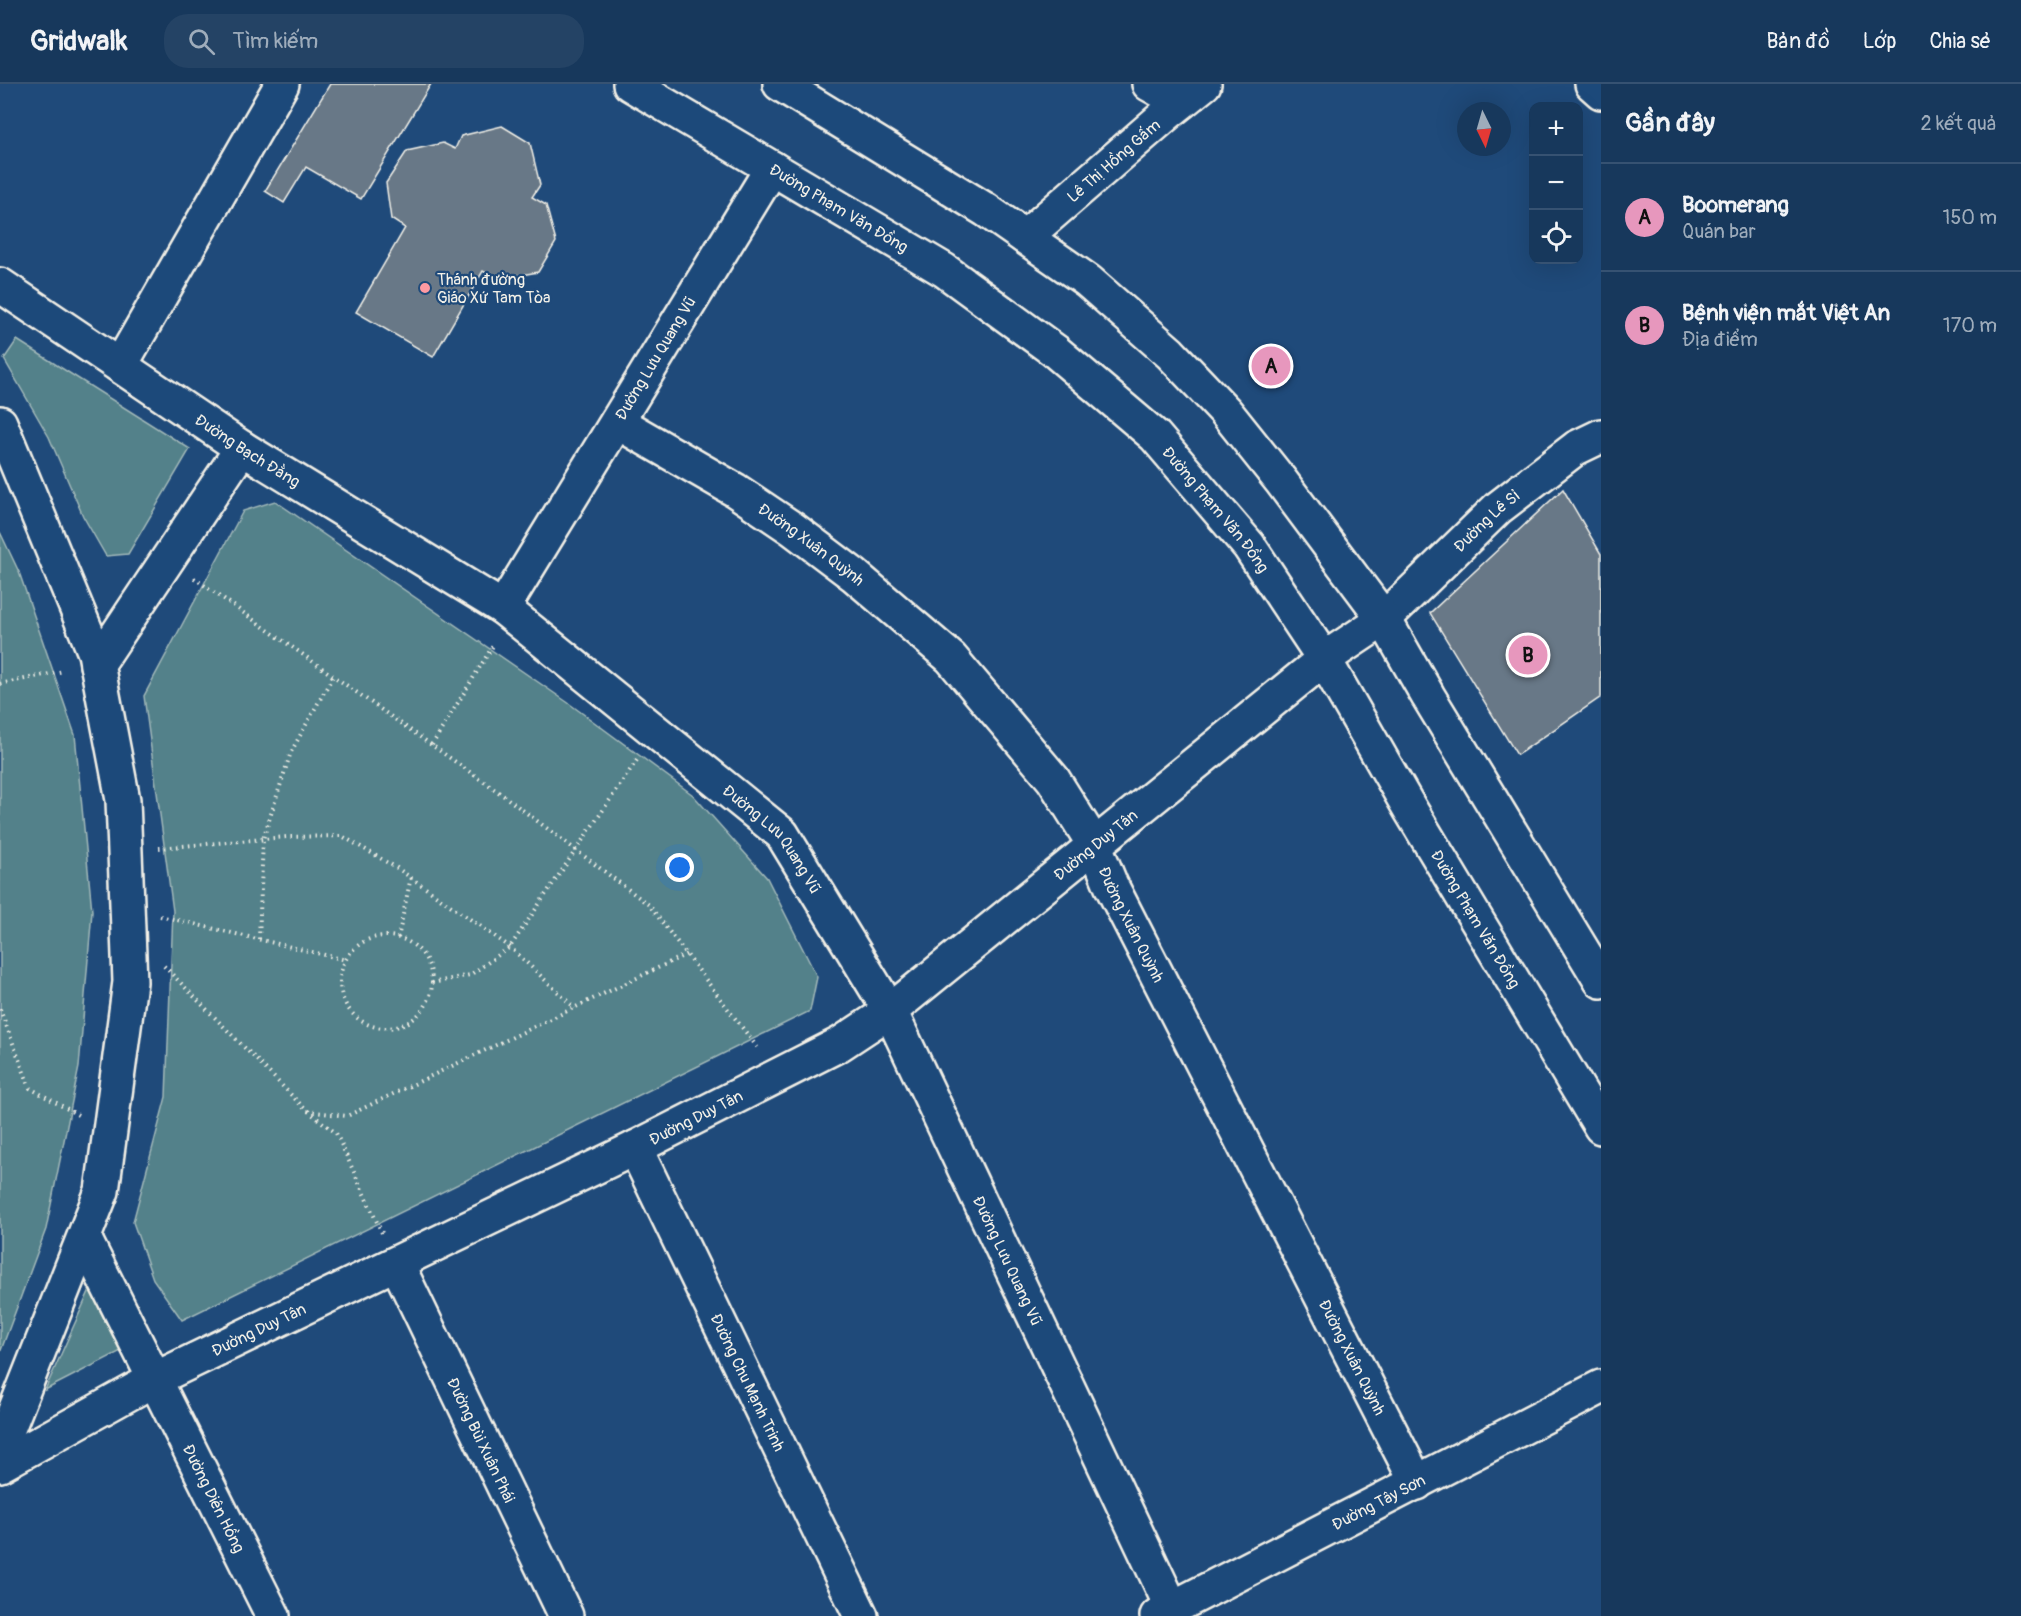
<!DOCTYPE html>
<html lang="vi">
<meta charset="utf-8">
<style>
body{margin:0;font-family:Pangolin,sans-serif;background:#244365;color:#f1f3f6}
.controls{position:absolute;right:18px;top:18px;display:grid;overflow:hidden;border-radius:12px;box-shadow:0 6px 24px #0002}
.controls button{width:54px;height:54px;display:grid;place-items:center;padding:0;border:0;border-bottom:2px solid #365272;background:#17385c;color:#f1f3f6;font:30px sans-serif}
.compass{position:absolute;left:1457px;top:18px;width:54px;height:54px;border-radius:50%;background:#17385c;box-shadow:0 6px 24px #0002;rotate:175deg}
.you{position:absolute;left:680px;top:784px;width:21px;height:21px;margin:-15px;border:4px solid #fff;border-radius:50%;background:#1a73e8;box-shadow:0 0 0 9px #1a73e833}
.badge{display:grid;place-items:center;width:39px;height:39px;border-radius:50%;background:#e797bd;color:#111;font-size:20px;font-weight:700}
.pin{position:absolute;translate:-50% -50%;border:3px solid #fff;box-shadow:0 2px 6px #0006}
.list{margin:0;padding:0;list-style:none}
h2{display:flex;justify-content:space-between;align-items:center;height:78px;margin:0;padding:0 24px;font-size:26px}
h2 small{font-size:20px;font-weight:400;color:#9eacbb}
.list li{display:grid;grid-template-columns:39px 1fr auto;gap:18px;align-items:center;box-sizing:border-box;height:108px;padding:0 24px;border-top:2px solid #365272}
.list b{display:block;font-size:22px;white-space:nowrap}
.list p{margin:0;font-size:20px;white-space:nowrap;color:#9eacbb}
.list em{font-size:20px;font-style:normal;color:#9eacbb}
.icon{flex:none;width:33px;height:33px;fill:none;stroke:currentColor;stroke-width:2;stroke-linecap:round;stroke-linejoin:round}
.map{position:relative;flex:none;width:1601px;height:1532px;overflow:hidden}
header{display:flex;align-items:center;gap:36px;box-sizing:border-box;height:84px;padding:0 30px;background:#17385c;border-bottom:2px solid #365272}
header strong{font-size:28px}
nav{display:flex;gap:33px;margin-inline-start:auto;font-size:21px}
.search{width:420px;height:54px;background:#244365;display:flex;align-items:center;gap:15px;box-sizing:border-box;padding:0 21px;border-radius:24px;color:#9eacbb;font-size:22px}
main{display:flex}
aside{flex:1;background:#17385c}
.map>svg:first-child{display:block}
</style>
<header>
<strong>Gridwalk</strong>
<div class="search"><svg class="icon" aria-label="search" viewBox="0 0 24 24"><circle cx="10" cy="10" r="6"/><path d="M15 15l6 6"/></svg>Tìm kiếm</div>
<nav><a>Bản đồ</a><a>Lớp</a><a>Chia sẻ</a></nav>
</header>
<main>
<div class="map">
<svg width="1601" height="1532" viewBox="0 0 1601 1532">
<rect width="100%" height="100%" fill="#1f4a7a"/>
<filter id="ink" filterUnits="userSpaceOnUse"><feTurbulence type="fractalNoise" baseFrequency=".0167" numOctaves="2"/><feDisplacementMap in="SourceGraphic" scale="12" xChannelSelector="R" yChannelSelector="G"/><feConvolveMatrix kernelMatrix="1 2 1 2 8 2 1 2 1" color-interpolation-filters="sRGB"/></filter>
<g filter="url(#ink)">
<g fill="#52818a" stroke="#a3b9b9" stroke-width="1.5">
<polygon points="17,256 190,365 128,470 106,472 83,432 49,353 4,275"/>
<polygon points="275,417 567,618 693,711 767,794 817,893 810,927 182,1236 153,1195 133,1138 166,1013 173,827 144,612 243,427"/>
<polygon points="0,448 19,488 75,651 92,827 79,983 46,1145 0,1269"/>
<polygon points="92,1201 125,1265 45,1306"/>
</g>
<g fill="#677887" stroke="#f4f1e8" stroke-width="1.5">
<polygon points="330,0 431,0 361,115 306,83 284,119 265,107"/>
<polygon points="502,42 530,59 540,101 532,113 546,121 556,158 538,188 498,195 483,187 433,273 356,228 405,144 391,135 386,99 407,67 443,59 455,65 461,52"/>
<polygon points="1563,405 1601,470 1601,613 1517,671 1430,529"/>
</g>
<g fill="none" stroke-linecap="round" stroke-linejoin="round">
<g stroke="#f4f1e8" stroke-width="38">
<g id="minor">
<polyline points="1149,0 1181,18"/>
<polyline points="1592,0 1601,8"/>
<path id="s1" d="M772 84 503 524 782 750 890 927 1172 1524"/>
<path id="s2" d="M1025 153 1169 28 1204 0"/>
<path id="s3" d="M0 201 242 364 503 524"/>
<polyline points="120,282 282,0"/>
<path id="s4" d="M617 338 735 406 793 445 854 491 951 574 1053 695 1095 762 1111 801 1417 1399"/>
<polyline points="0,339 95,569 123,716 130,898 102,1107 0,1365"/>
<path id="s5" d="M1384 535 1498 424 1576 364 1601 352"/>
<polyline points="97,581 242,364"/>
<path id="s6" d="M635 1064 861 1532"/>
<path id="s7" d="M84 1154 273 1532"/>
<path id="s8" d="M397 1180 566 1532"/>
<path id="s9" d="M0 1381 155 1295 635 1064 840 960 890 927 1324 575"/>
<path id="s10" d="M1157 1532 1601 1303"/>
</g>
</g>
<g stroke="#f4f1e8" stroke-width="38">
<g id="secondary">
<path id="s11" d="M630 0 944 186 1055 267 1155 352 1249 462 1324 575 1410 725 1601 1043"/>
<polyline points="780,0 986,126 1088,197 1170,269 1226,328 1281,397 1384,535 1428,612 1601,897"/>
<polyline points="1324,575 1384,535"/>
</g>
</g>
<g stroke="#f4f1e8" stroke-width="4" stroke-dasharray="1.5 4.5" stroke-linecap="butt">
<polyline points="194,494 504,712 649,821 757,963"/>
<polyline points="0,600 64,587"/>
<polyline points="432,661 494,560"/>
<polyline points="159,764 287,753 342,752 397,784 510,863 575,924"/>
<polyline points="160,832 346,876"/>
<circle cx="386" cy="898" r="46"/>
<polyline points="398,854 411,793"/>
<polyline points="259,855 263,755 291,668 333,592"/>
<polyline points="164,882 307,1027 347,1032 687,870"/>
<polyline points="432,899 470,891 510,863 637,676"/>
<polyline points="0,925 30,1004 78,1031"/>
<polyline points="308,1027 336,1049 382,1149"/>
</g>
<use href="#minor" stroke="#1f4a7a" stroke-width="33"/>
<use href="#secondary" stroke="#1f4a7a" stroke-width="33"/>
</g>
</g>
<circle fill="#ff9aa2" stroke="#1f4a7a" stroke-width="2" cx="425" cy="204" r="6"/>
<g text-anchor="middle" stroke-width="4.5" stroke-linejoin="round" paint-order="stroke">
<g font-size="16" fill="#f4f1e8" stroke="#1f4a7a">
<text dy="6" stroke="none"><textPath href="#s2" startOffset="117">Lê Thị Hồng Gấm</textPath></text>
<text dy="6" stroke="none"><textPath href="#s11" startOffset="243">Đường Phạm Văn Đồng</textPath></text>
<text transform="translate(655 274) rotate(-59)" y="6">Đường Lưu Quang Vũ</text>
<text dy="6" stroke="none"><textPath href="#s3" startOffset="298">Đường Bạch Đằng</textPath></text>
<text dy="6" stroke="none"><textPath href="#s11" startOffset="729">Đường Phạm Văn Đồng</textPath></text>
<text dy="6" stroke="none"><textPath href="#s5" startOffset="142">Đường Lê Sỉ</textPath></text>
<text dy="6" stroke="none"><textPath href="#s4" startOffset="230">Đường Xuân Quỳnh</textPath></text>
<text dy="6" stroke="none"><textPath href="#s1" startOffset="872">Đường Lưu Quang Vũ</textPath></text>
<text dy="6" stroke="none"><textPath href="#s9" startOffset="1264">Đường Duy Tân</textPath></text>
<text dy="6" stroke="none"><textPath href="#s11" startOffset="1215">Đường Phạm Văn Đồng</textPath></text>
<text dy="6" stroke="none"><textPath href="#s4" startOffset="734">Đường Xuân Quỳnh</textPath></text>
<text dy="6" stroke="none"><textPath href="#s9" startOffset="778">Đường Duy Tân</textPath></text>
<text dy="6" stroke="none"><textPath href="#s1" startOffset="1358">Đường Lưu Quang Vũ</textPath></text>
<text dy="6" stroke="none"><textPath href="#s9" startOffset="292">Đường Duy Tân</textPath></text>
<text dy="6" stroke="none"><textPath href="#s4" startOffset="1220">Đường Xuân Quỳnh</textPath></text>
<text dy="6" stroke="none"><textPath href="#s6" startOffset="260">Đường Chu Mạnh Trinh</textPath></text>
<text dy="6" stroke="none"><textPath href="#s8" startOffset="195">Đường Bùi Xuân Phái</textPath></text>
<text dy="6" stroke="none"><textPath href="#s7" startOffset="291">Đường Diên Hồng</textPath></text>
<text dy="6" stroke="none"><textPath href="#s10" startOffset="249">Đường Tây Sơn</textPath></text>
</g>
<g font-size="16" fill="#f4f1e8" stroke="#1f4a7a" text-anchor="start">
<text x="437" y="201">Thánh đường<tspan x="437" dy="18">Giáo Xứ Tam Tòa</tspan></text>
</g>
</g>
</svg>
<div class="controls">
<button>+</button>
<button>−</button>
<button><svg class="icon" aria-label="locate" viewBox="0 0 24 24"><circle cx="12" cy="12" r="6"/><path d="M12 2v4M12 18v4M2 12h4M18 12h4"/></svg></button>
</div>
<svg class="compass" viewBox="-18 -18 36 36"><path d="M0-13l5 13h-10z" fill="#e53935"/><path d="M0 13l5-13h-10z" fill="#9eacbb"/></svg>
<div class="you"></div>
<div class="pin badge" style="left:1271px;top:282px">A</div>
<div class="pin badge" style="left:1528px;top:571px">B</div>
</div>
<aside>
<h2>Gần đây<small>2 kết quả</small></h2>
<ul class="list">
<li><span class="badge">A</span><div><b>Boomerang</b><p>Quán bar</p></div><em>150 m</em></li>
<li><span class="badge">B</span><div><b>Bệnh viện mắt Việt An</b><p>Địa điểm</p></div><em>170 m</em></li>
</ul>
</aside>
</main>
